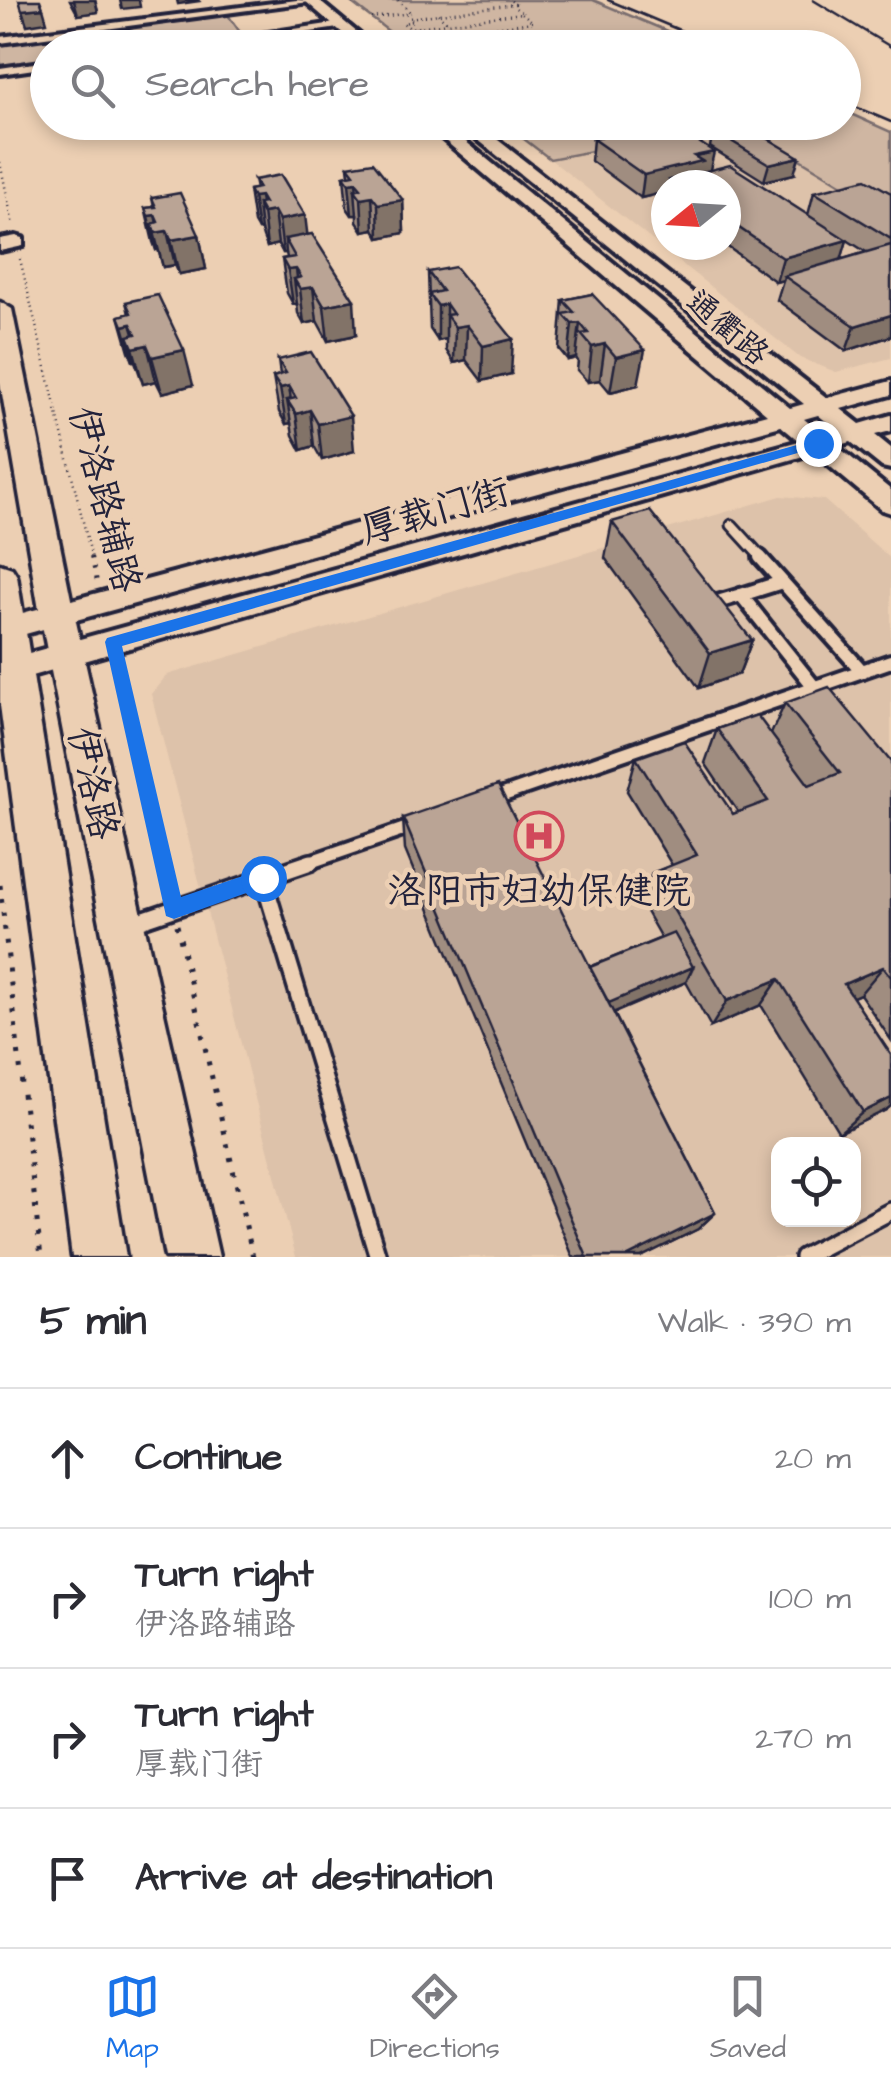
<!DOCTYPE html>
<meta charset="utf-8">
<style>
body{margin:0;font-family:"Architects Daughter","LXGW WenKai TC",sans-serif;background:#f7f7f7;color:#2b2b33}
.controls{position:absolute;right:30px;bottom:30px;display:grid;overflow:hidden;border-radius:20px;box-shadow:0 5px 15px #0003}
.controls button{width:90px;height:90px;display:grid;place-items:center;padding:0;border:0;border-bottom:2px solid #e1e1e2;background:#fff;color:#2b2b33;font:50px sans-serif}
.compass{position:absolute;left:651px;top:170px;width:90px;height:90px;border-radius:50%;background:#fff;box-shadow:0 5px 15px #0003;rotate:252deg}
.stop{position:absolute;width:30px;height:30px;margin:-22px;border:8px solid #1a73e8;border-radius:50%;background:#fff}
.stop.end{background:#1a73e8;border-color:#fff;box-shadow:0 2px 10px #0008}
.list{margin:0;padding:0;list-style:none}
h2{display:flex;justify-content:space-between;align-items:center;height:130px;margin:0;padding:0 40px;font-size:42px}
h2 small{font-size:32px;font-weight:400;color:#7c7c81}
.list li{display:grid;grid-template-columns:65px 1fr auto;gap:30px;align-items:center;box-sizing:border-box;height:140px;padding:0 40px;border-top:2px solid #e1e1e2}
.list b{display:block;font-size:38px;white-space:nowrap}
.list p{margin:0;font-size:32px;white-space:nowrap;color:#7c7c81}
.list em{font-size:32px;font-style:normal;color:#7c7c81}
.icon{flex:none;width:55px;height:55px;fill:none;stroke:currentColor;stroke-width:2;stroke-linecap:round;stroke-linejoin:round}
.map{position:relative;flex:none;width:891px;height:1257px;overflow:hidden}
.search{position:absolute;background:#fff;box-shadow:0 5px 15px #0003;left:30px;right:30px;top:30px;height:110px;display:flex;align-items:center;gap:25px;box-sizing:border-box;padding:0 35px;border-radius:55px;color:#7c7c81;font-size:38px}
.sheet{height:690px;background:#fff}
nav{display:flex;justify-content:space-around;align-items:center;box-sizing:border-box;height:140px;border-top:2px solid #e1e1e2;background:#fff;font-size:28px;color:#7c7c81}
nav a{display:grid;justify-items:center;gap:5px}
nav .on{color:#1a73e8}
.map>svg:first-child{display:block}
</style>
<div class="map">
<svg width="891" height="1257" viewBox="0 0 891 1257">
<rect width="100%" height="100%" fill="#eccfb3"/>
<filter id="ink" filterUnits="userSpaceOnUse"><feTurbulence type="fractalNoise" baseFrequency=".01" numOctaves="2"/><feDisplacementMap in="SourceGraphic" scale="20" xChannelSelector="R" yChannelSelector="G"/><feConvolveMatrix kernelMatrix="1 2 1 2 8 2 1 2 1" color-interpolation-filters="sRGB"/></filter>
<g filter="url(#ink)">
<g fill="#ddc2aa" fill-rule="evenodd">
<path d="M740 123 891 214V358L836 372 800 358 550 159ZM666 185H726V245H666Z"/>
<path d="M781 496 824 500 891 559V1257H296L151 694 167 675ZM778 1144H854V1220H778Z"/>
</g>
<g fill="#cfb6a2" stroke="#786c6e" stroke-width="2.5">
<polygon points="348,0 593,0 705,47 409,47"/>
<polygon points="228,15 242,35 148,48 48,48 47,61 0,66 0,44"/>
<polygon points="844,111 891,132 891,214 740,123 550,159 503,123 844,122"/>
</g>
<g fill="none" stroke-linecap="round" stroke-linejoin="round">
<g stroke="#22223b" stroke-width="15">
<polyline id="lane-far2" points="732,525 763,559"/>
</g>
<g stroke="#22223b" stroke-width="20">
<g id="lane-far1">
<polyline points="760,557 862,671"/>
<polyline points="741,595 782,582"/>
<polyline points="707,605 741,595 819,693"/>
<polyline points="489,800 891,661"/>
<polyline points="304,864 414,826"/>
</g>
</g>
<g stroke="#22223b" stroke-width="22">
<g id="lane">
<polyline points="263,878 378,1257"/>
<polyline points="130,924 311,862"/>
<polyline points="803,1257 891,1211"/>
</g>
</g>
<g stroke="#22223b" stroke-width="8">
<g id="street">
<polygon points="297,0 317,1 0,43 0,37"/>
<polygon points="341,22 345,27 201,48 169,48"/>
<polygon points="48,61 48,67 0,74 0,68"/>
</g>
</g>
<g stroke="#22223b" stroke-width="8">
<g id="secondary">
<polygon points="304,0 318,0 376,48 360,48"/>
<path d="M423 122H442L790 408 804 404 456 122H475L827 398 891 381V395L841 409 860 424 891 415V431L875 435 891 448V469L882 467 851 442 837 446 891 490V513L882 510 814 453 0 685V661L799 441 781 426 0 641V619L767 414ZM818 415 837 430 823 434 804 419Z"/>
<polygon points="16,236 23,238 23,246 0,251 0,239"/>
</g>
</g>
<g stroke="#22223b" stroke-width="7">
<g id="primary">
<polygon points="0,302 12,309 72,604 219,1257 165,1257 38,604 0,382"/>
<polygon points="0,564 12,568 17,576 126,1257 72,1257 0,705"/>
</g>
</g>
<g stroke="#22223b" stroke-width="2.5" stroke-dasharray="1 4" stroke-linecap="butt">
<polyline points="398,0 412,14"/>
<polyline points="352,3 373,0"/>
<polyline points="438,14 448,23 522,13 513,6"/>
<polyline points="371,18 411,13"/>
<polyline points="448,23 410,28 403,23 414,21 409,18 515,4 510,0"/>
<polyline points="415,28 424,36 533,22 522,13"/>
<polygon points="531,31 545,42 515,46 501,35"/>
<polyline points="0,162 13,225"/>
<polyline points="20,259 92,559"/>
</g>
<g stroke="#22223b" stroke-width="4" stroke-dasharray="2.5 8" stroke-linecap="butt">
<polyline points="91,557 98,585"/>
<polyline points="117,662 163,864"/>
</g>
<g stroke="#22223b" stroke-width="5" stroke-dasharray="4 10" stroke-linecap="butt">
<polyline points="162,862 169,892"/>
<polyline points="0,885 41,1257"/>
<polyline points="177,925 253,1257"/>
</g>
<use href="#lane-far2" stroke="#eccfb3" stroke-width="9"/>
<use href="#lane-far1" stroke="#eccfb3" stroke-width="12"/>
<use href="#lane" stroke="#eccfb3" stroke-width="15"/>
<use href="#street" fill="#eccfb3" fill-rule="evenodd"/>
<use href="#secondary" fill="#eccfb3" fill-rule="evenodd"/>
<use href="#primary" fill="#eccfb3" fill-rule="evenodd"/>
<g stroke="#22223b" stroke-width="2.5">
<polyline points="608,0 722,48"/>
<polyline points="813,0 891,47"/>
<polyline points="844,102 891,122"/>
</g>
</g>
<g fill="#a08d80" stroke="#22223b" stroke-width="2.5" fill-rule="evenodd">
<polygon points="70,0 95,0 98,12 78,15"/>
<polygon points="460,32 495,43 494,48 467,48 460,42"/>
<polygon points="713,130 794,174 764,181 710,147"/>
<path d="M593 139 710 170 808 215 814 192 891 193V336L846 351 777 300 783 280 776 282 725 245H726V185H666V192L641 198 591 161ZM847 240 866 252 841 260Z"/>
<polygon points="348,166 403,200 404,233 379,238 374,229 363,231 357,222 357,215 352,215 347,208 344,176 349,175"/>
<polygon points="254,180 308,235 356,335 328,341 317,321 304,324 298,313 297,304 293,304 287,293 282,259 287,258 286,253 283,253 278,244 267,247 263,237 261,230 258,230 254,223 249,190 256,189"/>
<polygon points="152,198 199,235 206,269 179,274 175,265 163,267 158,249 156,250 153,242 145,208 154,207"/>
<polygon points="428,272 511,374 482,381 466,360 454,363 446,350 446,339 438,341 430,329"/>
<polygon points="592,294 638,385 610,392 600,380 588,382 577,370 578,361 576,358 568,360 559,349 563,300"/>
<polygon points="126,302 193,385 162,393 156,381 143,384 135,361 133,361 129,351 119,316 129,314"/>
<polygon points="278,360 354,451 322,460 314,446 301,450 293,435 291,423 286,424 279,412 273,377 280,375"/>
<polygon points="612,522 752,640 739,674 699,688 605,558"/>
<polygon points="785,703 891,762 891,1040 860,994 852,997 891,1055 891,1106 886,1110 839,1133 761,1005 711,1027 686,982 614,1013 715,1213 698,1229 641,1257 573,1257 405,850 403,818 590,967 661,938 641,903 652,873 672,865 627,791 636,758 733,814 738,812 705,763 717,729 771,734"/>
</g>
<g fill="#827368" stroke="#22223b" stroke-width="2.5">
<polygon points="74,0 95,0 98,12 78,15"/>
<polygon points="120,0 139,0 140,7 122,9"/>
<polygon points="177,0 198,0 199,1 178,4"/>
<polygon points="43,8 47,22 27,25 22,10"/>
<polygon points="495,43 494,48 479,48 479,46"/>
<polygon points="714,152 709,174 670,180 669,185 666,185 666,192 641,198 644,175 694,156"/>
<polygon points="799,157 794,174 764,181 769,164"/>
<polygon points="356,182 357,192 355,190 357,215 352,215 349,183"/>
<polygon points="260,196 262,213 258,204 261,230 258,230 253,197"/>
<polygon points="372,196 374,229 363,231 361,198"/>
<polygon points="403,200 404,233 379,238 378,204"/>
<polygon points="274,211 278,244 267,247 263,213"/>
<polygon points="155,215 159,232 167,231 175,265 163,267 152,224 158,249 156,250 148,216"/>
<polygon points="305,215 309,248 285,239 286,253 283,253 279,220"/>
<polygon points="199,235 206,269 179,274 171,240"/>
<polygon points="847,240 840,264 784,276 783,280 776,282 783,258"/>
<polygon points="296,269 298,286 294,279 297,304 293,304 288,270"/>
<polygon points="313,287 317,321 304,324 300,289"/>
<polygon points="354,300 356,335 328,341 324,306"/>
<polygon points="446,304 446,339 438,341 438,306"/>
<polygon points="891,315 891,336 846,351 855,326"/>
<polygon points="580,323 576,358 568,360 572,324"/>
<polygon points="131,324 138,347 147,345 156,381 143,384 133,348 128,336 135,361 133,361 123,326"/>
<polygon points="467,325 466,360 454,363 455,327"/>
<polygon points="513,339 511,374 482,381 483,346"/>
<polygon points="605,344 600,380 588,382 592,347"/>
<polygon points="184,350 193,385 162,393 152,357"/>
<polygon points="645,350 638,385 610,392 616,357"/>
<polygon points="289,386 292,408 287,400 291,423 286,424 280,388"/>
<polygon points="310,410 314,446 301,450 296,414"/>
<polygon points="351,416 354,451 322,460 318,424"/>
<polygon points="752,640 739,674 699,688 710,653"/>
<polygon points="693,967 686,982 596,1020 600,1006"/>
<polygon points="883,967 860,994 822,1011 844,984"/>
<polygon points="779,979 761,1005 711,1027 727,1001"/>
<polygon points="891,1098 891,1106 886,1110 839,1133 863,1112"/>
<polygon points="715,1213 698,1229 641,1257 626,1257"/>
</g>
<g fill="#baa495" stroke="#22223b" stroke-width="2.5">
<polygon points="19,0 40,0 43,8 22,10"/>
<polygon points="475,29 495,43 479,46 460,32"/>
<polygon points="742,123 799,157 769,164 713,130"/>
<polygon points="655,125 672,136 685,133 714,152 694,156 702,161 644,175 593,139"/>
<polygon points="373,162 403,200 378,204 372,196 361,198 355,190 361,188 356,182 349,183 344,176 354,174 348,166"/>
<polygon points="730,165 847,240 783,258 726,219 726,185 678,185 670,180"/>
<polygon points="281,175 305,215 279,220 274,211 263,213 258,204 264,203 260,196 253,197 249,190 259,188 254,180"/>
<polygon points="866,179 891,193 891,239 814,192"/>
<polygon points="180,193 199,235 171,240 167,231 155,233 152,224 158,222 155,215 148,216 145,208 156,207 152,198"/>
<polygon points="312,234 354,300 324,306 313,287 300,289 294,279 301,277 296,269 288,270 282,259 295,257 285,239"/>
<polygon points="891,245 891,315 855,326 784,276"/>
<polygon points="455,267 513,339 483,346 467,325 455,327 446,315 453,314 446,304 438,306 429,294 442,291 428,272"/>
<polygon points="592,294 645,350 616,357 605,344 592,347 581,334 588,333 580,323 572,324 563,314 574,312 563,300"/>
<polygon points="158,295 184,350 152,357 147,345 133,348 128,336 136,334 131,324 123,326 119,316 131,313 126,302"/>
<polygon points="311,352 351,416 318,424 310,410 296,414 287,400 296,398 289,386 280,388 273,377 286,373 278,360"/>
<polygon points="650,511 752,640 710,653 612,522"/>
<polygon points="829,687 891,762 891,977 883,967 844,984 891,1055 891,1098 863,1112 779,979 727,1001 652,873 697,855 636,758 684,741 733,814 768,801 717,729 757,715 809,785 840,773 785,703"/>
<polygon points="498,785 715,1213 626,1257 587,1257 403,818"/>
<polygon points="674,933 693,967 609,1003 590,967"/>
</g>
</g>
<polygon fill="#1a73e8" points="818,439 824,443 822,446 122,646 181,897 263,869 273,878 263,887 174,919 166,916 105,642 107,638"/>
<defs>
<g id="hospital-ring" transform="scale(2.5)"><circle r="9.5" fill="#eccfb3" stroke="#d1495b" stroke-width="1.5"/><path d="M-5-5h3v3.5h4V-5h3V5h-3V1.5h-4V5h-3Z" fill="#d1495b"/></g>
</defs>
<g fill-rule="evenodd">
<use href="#hospital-ring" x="539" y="836"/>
</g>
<g text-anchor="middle" stroke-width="9" stroke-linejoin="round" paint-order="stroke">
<g font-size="32" fill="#22223b" stroke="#eccfb3">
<text transform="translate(728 327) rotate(40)" y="11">通衢路</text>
</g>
<g font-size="38" fill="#22223b" stroke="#eccfb3">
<text transform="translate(106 499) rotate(76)" y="13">伊洛路辅路</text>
<text transform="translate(435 510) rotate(-16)" y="13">厚载门街</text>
<text transform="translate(94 783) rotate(78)" y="13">伊洛路</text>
</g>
<g font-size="38" fill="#22223b" stroke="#eccfb3">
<text x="539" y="903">洛阳市妇幼保健院</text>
</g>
</g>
</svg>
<div class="controls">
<button><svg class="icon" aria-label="locate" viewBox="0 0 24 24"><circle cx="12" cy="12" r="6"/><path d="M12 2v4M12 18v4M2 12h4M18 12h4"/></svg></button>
</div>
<svg class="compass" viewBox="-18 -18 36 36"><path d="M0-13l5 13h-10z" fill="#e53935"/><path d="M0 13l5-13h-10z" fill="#7c7c81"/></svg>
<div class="stop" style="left:263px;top:878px"></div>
<div class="stop end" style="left:818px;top:443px"></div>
<div class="search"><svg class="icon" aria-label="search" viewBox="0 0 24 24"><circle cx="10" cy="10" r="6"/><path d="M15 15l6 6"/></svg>Search here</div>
</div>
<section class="sheet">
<h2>5 min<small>Walk · 390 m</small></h2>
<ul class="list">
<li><svg class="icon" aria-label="ahead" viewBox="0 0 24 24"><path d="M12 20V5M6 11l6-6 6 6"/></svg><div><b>Continue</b></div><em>20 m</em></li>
<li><svg class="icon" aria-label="right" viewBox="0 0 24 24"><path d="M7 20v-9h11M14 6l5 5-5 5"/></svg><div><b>Turn right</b><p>伊洛路辅路</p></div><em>100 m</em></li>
<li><svg class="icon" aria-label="right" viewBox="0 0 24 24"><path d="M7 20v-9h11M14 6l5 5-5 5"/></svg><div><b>Turn right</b><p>厚载门街</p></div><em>270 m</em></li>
<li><svg class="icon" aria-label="arrive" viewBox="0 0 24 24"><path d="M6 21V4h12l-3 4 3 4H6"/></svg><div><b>Arrive at destination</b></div></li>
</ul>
</section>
<nav>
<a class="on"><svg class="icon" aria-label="map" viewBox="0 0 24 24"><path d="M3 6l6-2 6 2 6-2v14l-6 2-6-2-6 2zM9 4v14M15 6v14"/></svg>Map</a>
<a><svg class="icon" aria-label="directions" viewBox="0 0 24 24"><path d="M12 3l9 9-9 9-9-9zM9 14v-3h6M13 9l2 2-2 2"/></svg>Directions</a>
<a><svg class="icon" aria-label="saved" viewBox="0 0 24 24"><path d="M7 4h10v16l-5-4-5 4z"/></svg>Saved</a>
</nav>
